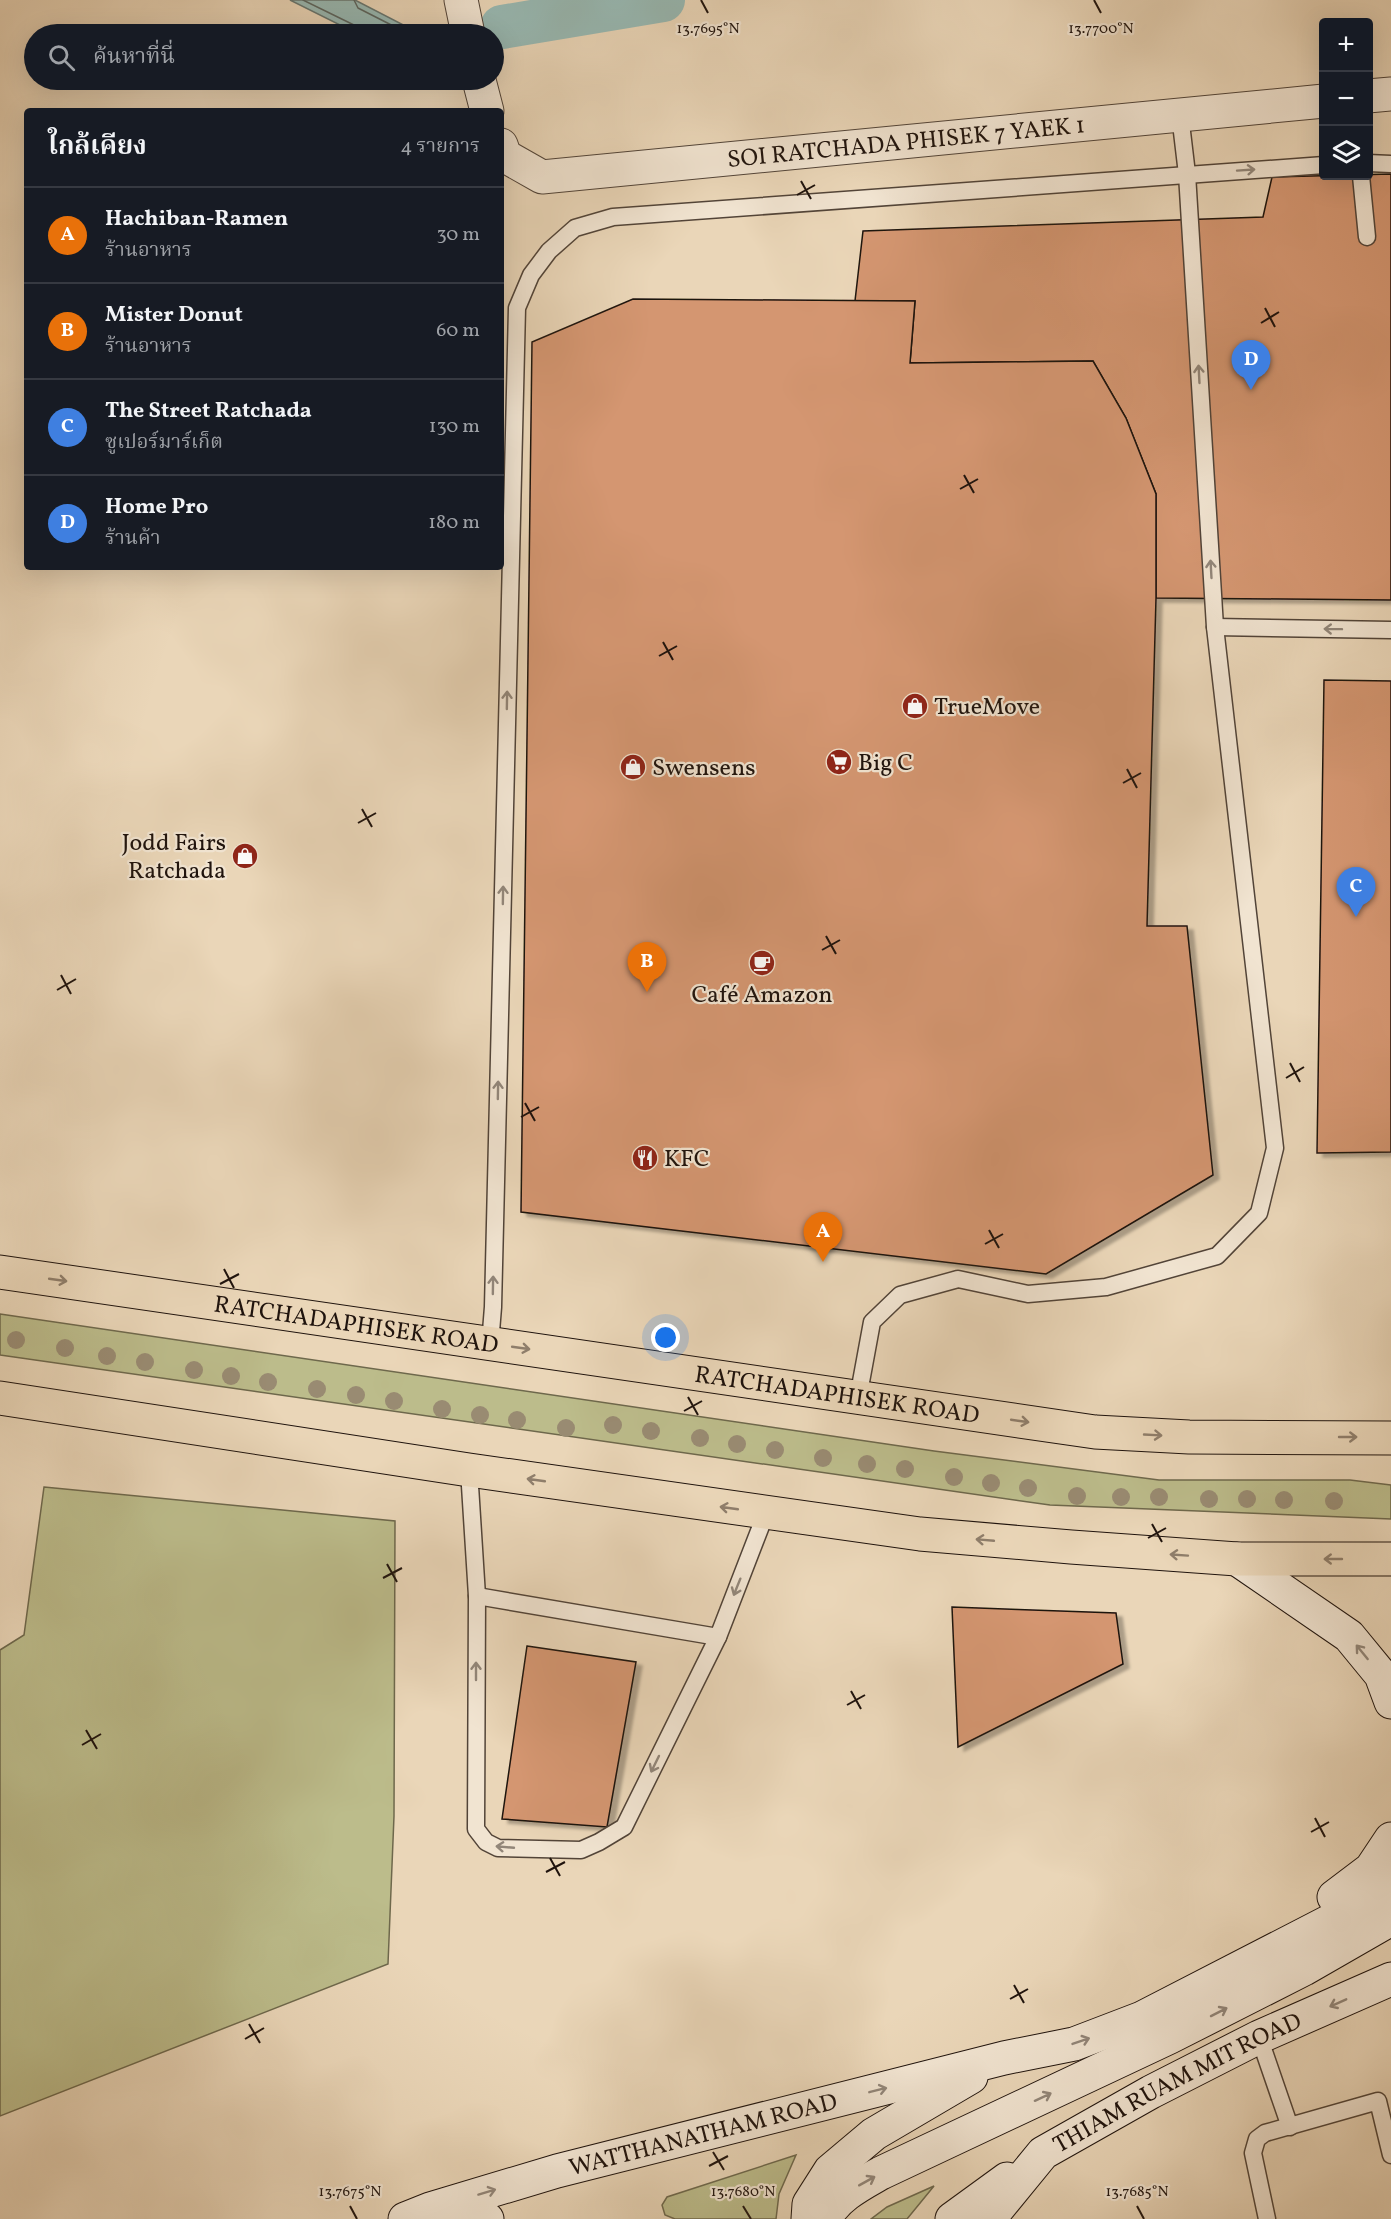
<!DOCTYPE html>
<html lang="th">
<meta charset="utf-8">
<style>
body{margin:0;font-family:Vollkorn,"Noto Serif Thai",serif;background:#242831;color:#f1f3f6}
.controls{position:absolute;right:18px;top:18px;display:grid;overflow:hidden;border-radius:6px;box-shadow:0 6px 24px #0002}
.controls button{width:54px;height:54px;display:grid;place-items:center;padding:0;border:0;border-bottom:2px solid #363941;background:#171b24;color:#f1f3f6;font:30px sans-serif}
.you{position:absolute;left:666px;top:1338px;width:21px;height:21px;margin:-15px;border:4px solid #fff;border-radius:50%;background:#1a73e8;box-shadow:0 0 0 9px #1a73e833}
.badge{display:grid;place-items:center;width:39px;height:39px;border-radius:50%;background:#7c3aed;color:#fff;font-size:20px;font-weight:700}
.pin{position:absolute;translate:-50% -50px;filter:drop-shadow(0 2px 3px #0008)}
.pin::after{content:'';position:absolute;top:32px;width:21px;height:18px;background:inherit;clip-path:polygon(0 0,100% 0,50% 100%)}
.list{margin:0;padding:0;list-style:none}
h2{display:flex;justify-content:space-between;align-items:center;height:78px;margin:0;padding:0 24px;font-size:26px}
h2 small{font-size:20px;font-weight:400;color:#9ea1a6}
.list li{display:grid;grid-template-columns:39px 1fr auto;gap:18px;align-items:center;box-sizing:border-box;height:96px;padding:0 24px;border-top:2px solid #363941}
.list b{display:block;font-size:22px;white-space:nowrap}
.list p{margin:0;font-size:20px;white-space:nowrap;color:#9ea1a6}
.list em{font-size:20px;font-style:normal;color:#9ea1a6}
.icon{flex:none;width:33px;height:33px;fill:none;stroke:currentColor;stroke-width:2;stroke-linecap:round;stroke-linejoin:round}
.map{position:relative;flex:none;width:1391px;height:2219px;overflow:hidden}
.search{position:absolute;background:#171b24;box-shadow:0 6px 24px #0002;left:24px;top:24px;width:480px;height:66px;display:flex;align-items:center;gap:15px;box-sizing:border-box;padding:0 21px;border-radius:33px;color:#9ea1a6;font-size:22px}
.panel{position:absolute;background:#171b24;box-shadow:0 6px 24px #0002;left:24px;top:108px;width:480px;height:462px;border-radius:6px}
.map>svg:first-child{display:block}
</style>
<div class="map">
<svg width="1391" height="2219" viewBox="0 0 1391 2219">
<defs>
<filter id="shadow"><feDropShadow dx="6" dy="4" stdDeviation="1.5" flood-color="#0004"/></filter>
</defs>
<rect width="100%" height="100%" fill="#ead6b8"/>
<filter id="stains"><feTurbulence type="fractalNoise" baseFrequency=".00333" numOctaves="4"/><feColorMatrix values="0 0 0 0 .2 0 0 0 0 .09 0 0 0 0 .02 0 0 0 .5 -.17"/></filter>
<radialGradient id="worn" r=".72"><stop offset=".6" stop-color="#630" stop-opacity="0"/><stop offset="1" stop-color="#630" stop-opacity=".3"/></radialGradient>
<g fill="#bcbc8b" stroke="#6e684c" stroke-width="1.5">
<polygon points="0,1314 934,1451 1159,1480 1350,1480 1391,1485 1391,1519 1050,1505 0,1355"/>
<polygon points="44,1487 395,1521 394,1816 388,1964 0,2116 0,1650 24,1635"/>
<polygon points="796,2155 779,2194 776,2219 675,2219 665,2215 662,2205 667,2197"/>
<polygon points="934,2186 907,2219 871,2219 887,2207"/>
</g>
<polygon fill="#98b9b3" stroke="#687771" stroke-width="1.5" points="290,0 355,0 411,29 456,27 457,34 358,34"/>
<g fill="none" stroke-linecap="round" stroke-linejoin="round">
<g stroke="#5c6660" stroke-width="1.5">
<polyline points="303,0 356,26 359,34"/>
<polyline points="354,0 358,8 409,34"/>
</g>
<polyline stroke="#98b9b3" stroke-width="44" points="502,27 663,0"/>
</g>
<g fill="#d49671" stroke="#1f130d" stroke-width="1.5" filter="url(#shadow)">
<polygon points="1391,174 1391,600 1156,598 1156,494 1126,418 1093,361 910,363 915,301 855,301 863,231 1263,217 1272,177"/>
<polygon points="633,299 915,301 910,363 1093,361 1126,418 1156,494 1156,598 1147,926 1187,926 1213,1175 1046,1274 521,1212 532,342"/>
<polygon points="1324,680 1391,681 1391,1152 1317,1153"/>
<polygon points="952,1607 1116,1613 1123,1664 958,1747"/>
<polygon points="527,1646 636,1662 607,1827 502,1819"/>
</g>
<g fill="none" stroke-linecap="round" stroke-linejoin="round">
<g stroke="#524438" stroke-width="19">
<g id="lane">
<polyline points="1368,163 1391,164"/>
<polyline points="1361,176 1367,237"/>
<polyline points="1215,627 1391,630"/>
<polyline points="490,1344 493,1307 517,308 531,275 549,251 575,228 613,217 1324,165"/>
<polyline points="858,1398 872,1322 900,1295 958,1279 1028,1294 1106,1287 1217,1256 1259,1213 1275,1148 1215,627 1187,174 1180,115"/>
<polyline points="469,1470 477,1596 476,1829 486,1842 498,1848 581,1850 599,1842 624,1827 718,1637 766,1513"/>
<polyline points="477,1596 718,1637"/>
<polyline points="1259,2037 1290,2127"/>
<polyline points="1267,2219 1253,2153 1257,2139 1265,2133 1378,2101 1391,2155"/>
</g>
</g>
<g stroke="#524438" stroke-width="35">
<g id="street">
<polyline points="461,0 468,34"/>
<polyline points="479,80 487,111"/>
<polyline points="1368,96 1391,94"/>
<path id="s1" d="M501 145 505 156 542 177 1324 101"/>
</g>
</g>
<g stroke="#1f130d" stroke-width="35">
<g id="secondary">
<polyline points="1237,1559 1349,1636 1381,1675 1391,1702"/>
<polyline points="1334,1897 1371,1869 1391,1839"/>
<polyline points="438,2210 487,2219"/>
<path id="s2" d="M405 2219 430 2209 557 2171 1004 2058 1074 2044 1142 2018 1340 1916 1391 1884"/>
<polyline points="808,2219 809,2204 830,2171 874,2134 971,2077"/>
<path d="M825 2219C836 2197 860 2185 881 2173L1170 2037 1304 1969 1391 1919"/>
<polyline points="952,2219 1007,2179"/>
<path id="s3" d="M989 2219 1043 2153 1151 2092 1259 2037 1391 1979"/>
</g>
</g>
<g stroke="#1f130d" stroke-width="35">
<g id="primary">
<path id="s4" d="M0 1272 1095 1432 1189 1437 1391 1438"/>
<polyline points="0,1398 469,1470 920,1534 1071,1547 1237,1559 1391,1559"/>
</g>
</g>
<use href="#lane" stroke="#f1e4d1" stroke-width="16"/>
<use href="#street" stroke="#f1e4d1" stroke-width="33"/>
<use href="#secondary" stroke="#f1e4d1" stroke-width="33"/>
<use href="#primary" stroke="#ead6b8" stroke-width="33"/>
</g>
<g fill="#998b72">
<circle cx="16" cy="1340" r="9"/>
<circle cx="65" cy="1348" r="9"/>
<circle cx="107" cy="1356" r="9"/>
<circle cx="145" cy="1362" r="9"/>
<circle cx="194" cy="1370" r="9"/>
<circle cx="231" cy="1376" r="9"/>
<circle cx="268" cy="1382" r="9"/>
<circle cx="317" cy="1389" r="9"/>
<circle cx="356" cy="1395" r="9"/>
<circle cx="394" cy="1401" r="9"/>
<circle cx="442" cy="1409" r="9"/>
<circle cx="480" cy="1415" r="9"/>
<circle cx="517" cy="1420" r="9"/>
<circle cx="613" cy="1425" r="9"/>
<circle cx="566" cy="1428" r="9"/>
<circle cx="651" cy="1431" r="9"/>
<circle cx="700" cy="1438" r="9"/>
<circle cx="737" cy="1444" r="9"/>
<circle cx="775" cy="1450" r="9"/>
<circle cx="823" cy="1458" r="9"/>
<circle cx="867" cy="1464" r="9"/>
<circle cx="905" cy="1469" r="9"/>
<circle cx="954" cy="1477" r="9"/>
<circle cx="991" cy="1483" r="9"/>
<circle cx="1028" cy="1488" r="9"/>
<circle cx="1077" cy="1496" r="9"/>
<circle cx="1121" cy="1497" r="9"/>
<circle cx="1159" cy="1497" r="9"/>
<circle cx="1209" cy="1499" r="9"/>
<circle cx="1247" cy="1499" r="9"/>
<circle cx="1284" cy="1500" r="9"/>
<circle cx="1334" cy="1501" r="9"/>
</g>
<defs><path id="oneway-shaft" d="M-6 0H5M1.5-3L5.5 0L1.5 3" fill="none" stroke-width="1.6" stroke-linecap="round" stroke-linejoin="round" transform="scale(1.5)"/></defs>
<g stroke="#928679">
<use href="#oneway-shaft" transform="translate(1246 170) rotate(-4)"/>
<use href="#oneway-shaft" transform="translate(1199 374) rotate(-93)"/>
<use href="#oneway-shaft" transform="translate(1211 569) rotate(-93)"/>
<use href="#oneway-shaft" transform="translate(1333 629) rotate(-179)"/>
<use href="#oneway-shaft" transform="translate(507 700) rotate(-89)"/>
<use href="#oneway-shaft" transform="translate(503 895) rotate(-89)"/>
<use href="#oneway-shaft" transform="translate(498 1090) rotate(-89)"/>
<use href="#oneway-shaft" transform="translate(493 1285) rotate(-89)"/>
<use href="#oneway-shaft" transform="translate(737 1587) rotate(112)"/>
<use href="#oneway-shaft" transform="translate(1362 1652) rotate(-129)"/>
<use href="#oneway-shaft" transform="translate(476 1671) rotate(-90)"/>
<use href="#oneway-shaft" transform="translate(655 1764) rotate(116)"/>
<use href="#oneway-shaft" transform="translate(505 1847) rotate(-175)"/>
<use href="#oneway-shaft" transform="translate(1338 2003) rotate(156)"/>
<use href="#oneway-shaft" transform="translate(1219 2012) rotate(-27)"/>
<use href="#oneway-shaft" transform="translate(1081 2041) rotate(-19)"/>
<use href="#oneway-shaft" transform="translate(878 2090) rotate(-14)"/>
<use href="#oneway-shaft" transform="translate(1043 2097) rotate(-25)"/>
<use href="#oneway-shaft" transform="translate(867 2181) rotate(-29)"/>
<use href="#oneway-shaft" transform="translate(487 2192) rotate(-17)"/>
</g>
<g stroke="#8f7e6b">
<use href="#oneway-shaft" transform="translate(58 1280) rotate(8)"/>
<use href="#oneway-shaft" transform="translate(521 1348) rotate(8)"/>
<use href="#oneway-shaft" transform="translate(1020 1421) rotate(8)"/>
<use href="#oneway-shaft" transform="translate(1153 1435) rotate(3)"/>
<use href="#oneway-shaft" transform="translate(1348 1437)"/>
<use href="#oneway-shaft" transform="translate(536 1480) rotate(-172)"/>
<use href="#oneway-shaft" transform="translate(729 1508) rotate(-172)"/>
<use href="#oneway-shaft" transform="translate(985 1540) rotate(-175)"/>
<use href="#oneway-shaft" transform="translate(1179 1555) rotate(-176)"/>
<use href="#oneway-shaft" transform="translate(1333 1559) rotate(180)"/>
</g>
<path fill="none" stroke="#1f130d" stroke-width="2" d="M701 0 708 13M1094 0 1101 13M801 181 811 199M797 195 815 185M1265 308 1275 327M1261 323 1279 312M964 475 974 493M960 489 978 479M663 642 673 660M659 656 677 646M1127 769 1137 788M1123 783 1141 773M362 809 372 827M358 823 376 813M826 936 836 954M822 950 840 940M61 975 71 994M57 990 76 979M1290 1063 1300 1082M1286 1078 1304 1067M525 1103 535 1121M521 1117 539 1107M989 1230 999 1248M985 1244 1003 1234M224 1269 234 1288M220 1284 239 1274M688 1397 698 1415M684 1411 702 1401M1152 1524 1162 1542M1148 1538 1166 1528M387 1564 397 1582M383 1578 402 1568M851 1691 861 1709M847 1705 865 1695M86 1730 97 1749M82 1745 101 1734M1315 1818 1325 1837M1311 1832 1329 1822M550 1858 560 1876M546 1872 565 1862M1014 1985 1024 2003M1010 1999 1028 1989M249 2024 260 2043M245 2039 264 2028M713 2152 724 2170M709 2166 728 2156M350 2206 357 2219M743 2206 751 2219M1137 2206 1144 2219"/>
<defs>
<g id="shop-disc" transform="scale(1.35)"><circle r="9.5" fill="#8f2418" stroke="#f1e4d1"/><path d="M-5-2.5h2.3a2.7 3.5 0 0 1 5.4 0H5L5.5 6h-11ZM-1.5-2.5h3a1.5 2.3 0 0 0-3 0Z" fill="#fff"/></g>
<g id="supermarket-disc" transform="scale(1.35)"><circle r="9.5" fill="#8f2418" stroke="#f1e4d1"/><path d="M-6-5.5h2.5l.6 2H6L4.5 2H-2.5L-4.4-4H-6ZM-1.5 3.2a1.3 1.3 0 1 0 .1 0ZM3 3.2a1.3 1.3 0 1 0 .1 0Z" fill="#fff"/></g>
<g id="cafe-disc" transform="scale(1.35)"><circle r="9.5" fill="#8f2418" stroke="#f1e4d1"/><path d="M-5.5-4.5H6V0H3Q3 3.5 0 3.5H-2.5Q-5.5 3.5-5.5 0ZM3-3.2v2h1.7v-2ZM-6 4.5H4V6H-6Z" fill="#fff"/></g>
<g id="restaurant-disc" transform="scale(1.35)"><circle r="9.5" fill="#8f2418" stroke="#f1e4d1"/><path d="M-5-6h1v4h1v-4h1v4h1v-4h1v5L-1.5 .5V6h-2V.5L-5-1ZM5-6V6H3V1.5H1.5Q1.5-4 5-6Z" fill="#fff"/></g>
</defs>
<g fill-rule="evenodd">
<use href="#shop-disc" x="915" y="706"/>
<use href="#supermarket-disc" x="839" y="762"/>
<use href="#shop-disc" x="633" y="767"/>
<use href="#shop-disc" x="245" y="856"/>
<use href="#cafe-disc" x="762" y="963"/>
<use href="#restaurant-disc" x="645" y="1158"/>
</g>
<g text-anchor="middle" stroke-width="4.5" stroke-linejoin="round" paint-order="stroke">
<g font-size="24" fill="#1f130d" stroke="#f1e4d1">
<text dy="8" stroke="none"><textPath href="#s1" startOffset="420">SOI RATCHADA PHISEK 7 YAEK 1</textPath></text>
<text dy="8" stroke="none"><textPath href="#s4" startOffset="360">RATCHADAPHISEK ROAD</textPath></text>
<text dy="8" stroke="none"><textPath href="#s4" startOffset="846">RATCHADAPHISEK ROAD</textPath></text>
<text dy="8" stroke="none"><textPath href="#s3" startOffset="237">THIAM RUAM MIT ROAD</textPath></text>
<text dy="8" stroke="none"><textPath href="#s2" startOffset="310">WATTHANATHAM ROAD</textPath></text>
</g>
<g font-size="24" fill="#1f130d" stroke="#f1e4d1" text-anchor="start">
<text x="934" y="714">TrueMove</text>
<text x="858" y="770">Big C</text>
<text x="652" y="775">Swensens</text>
<text x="226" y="850" text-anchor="end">Jodd Fairs<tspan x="226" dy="28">Ratchada</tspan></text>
<text x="762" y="1002" text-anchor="middle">Café Amazon</text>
<text x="664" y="1166">KFC</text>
</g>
</g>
<g font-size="15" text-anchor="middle" fill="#1f130d" stroke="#f1e4d1" stroke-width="4.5" stroke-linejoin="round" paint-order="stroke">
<text x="708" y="33">13.7695°N</text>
<text x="1101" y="33">13.7700°N</text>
<text x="350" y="2196">13.7675°N</text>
<text x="743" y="2196">13.7680°N</text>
<text x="1137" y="2196">13.7685°N</text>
</g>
<rect width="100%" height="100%" filter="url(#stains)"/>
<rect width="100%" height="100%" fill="url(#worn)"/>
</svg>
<div class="controls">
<button>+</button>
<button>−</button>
<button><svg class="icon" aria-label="layers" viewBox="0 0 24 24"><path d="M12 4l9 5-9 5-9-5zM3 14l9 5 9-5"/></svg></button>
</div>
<div class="you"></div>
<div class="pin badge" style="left:823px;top:1262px;background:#e8710a">A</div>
<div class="pin badge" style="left:647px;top:992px;background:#e8710a">B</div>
<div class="pin badge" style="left:1356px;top:917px;background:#3f7fe0">C</div>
<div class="pin badge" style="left:1251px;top:390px;background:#3f7fe0">D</div>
<div class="search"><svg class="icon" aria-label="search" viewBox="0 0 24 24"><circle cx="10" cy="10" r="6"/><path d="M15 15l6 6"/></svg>ค้นหาที่นี่</div>
<section class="panel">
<h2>ใกล้เคียง<small>4 รายการ</small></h2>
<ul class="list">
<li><span class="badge" style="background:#e8710a">A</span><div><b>Hachiban-Ramen</b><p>ร้านอาหาร</p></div><em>30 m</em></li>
<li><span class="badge" style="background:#e8710a">B</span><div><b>Mister Donut</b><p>ร้านอาหาร</p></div><em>60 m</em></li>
<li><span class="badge" style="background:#3f7fe0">C</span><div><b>The Street Ratchada</b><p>ซูเปอร์มาร์เก็ต</p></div><em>130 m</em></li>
<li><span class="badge" style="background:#3f7fe0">D</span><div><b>Home Pro</b><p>ร้านค้า</p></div><em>180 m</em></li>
</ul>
</section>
</div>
